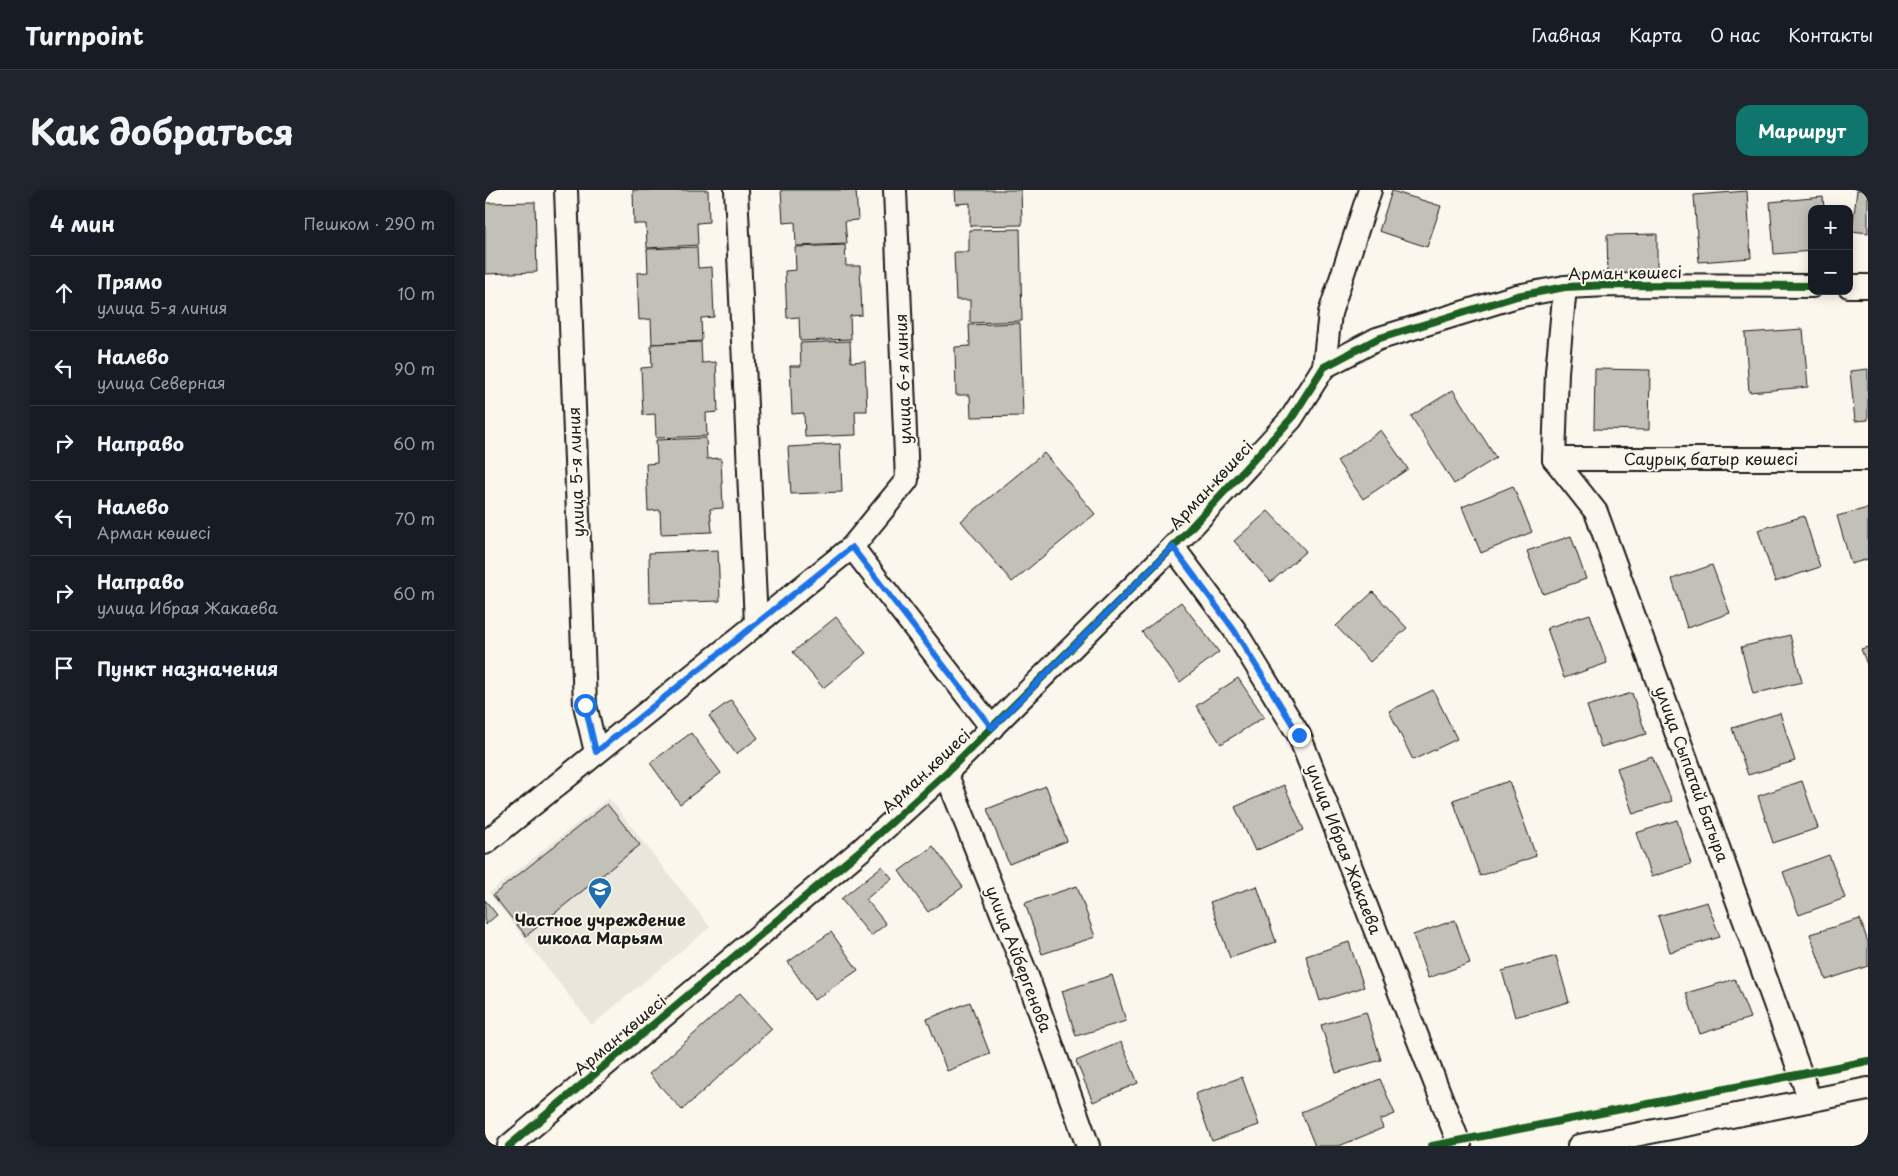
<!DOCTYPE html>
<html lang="ru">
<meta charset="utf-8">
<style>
body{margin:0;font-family:"Playpen Sans",sans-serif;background:#20242c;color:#f1f3f6}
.controls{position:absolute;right:15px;top:15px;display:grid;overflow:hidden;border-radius:10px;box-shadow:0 2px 12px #0003}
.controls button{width:45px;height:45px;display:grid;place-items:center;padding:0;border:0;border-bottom:1px solid #363941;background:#171b24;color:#f1f3f6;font:25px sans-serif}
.stop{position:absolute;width:15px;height:15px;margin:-11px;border:4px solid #1a73e8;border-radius:50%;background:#fff}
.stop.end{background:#1a73e8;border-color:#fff;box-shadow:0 1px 5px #0008}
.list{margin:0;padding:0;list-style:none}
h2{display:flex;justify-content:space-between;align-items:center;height:65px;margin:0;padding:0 20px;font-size:21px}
h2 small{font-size:16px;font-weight:400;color:#9ea1a6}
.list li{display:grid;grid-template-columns:32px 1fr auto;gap:15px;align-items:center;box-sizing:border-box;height:75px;padding:0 20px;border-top:1px solid #363941}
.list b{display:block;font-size:19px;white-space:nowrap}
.list p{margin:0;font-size:16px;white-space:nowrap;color:#9ea1a6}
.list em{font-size:16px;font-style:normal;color:#9ea1a6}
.icon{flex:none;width:28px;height:28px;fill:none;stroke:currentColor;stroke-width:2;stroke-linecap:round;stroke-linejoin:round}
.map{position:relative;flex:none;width:1383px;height:956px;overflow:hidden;border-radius:15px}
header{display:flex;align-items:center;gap:30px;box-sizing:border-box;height:70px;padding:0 25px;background:#171b24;border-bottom:1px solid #363941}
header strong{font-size:24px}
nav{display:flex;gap:28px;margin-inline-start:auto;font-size:18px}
.intro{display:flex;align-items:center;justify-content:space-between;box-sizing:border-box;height:120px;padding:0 30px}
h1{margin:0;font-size:35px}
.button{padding:12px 22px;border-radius:15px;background:#0f766e;color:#fff;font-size:18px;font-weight:700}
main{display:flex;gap:30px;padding:0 30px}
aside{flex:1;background:#171b24;border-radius:15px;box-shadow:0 2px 12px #0003}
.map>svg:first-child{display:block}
</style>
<header>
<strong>Turnpoint</strong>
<nav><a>Главная</a><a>Карта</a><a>О нас</a><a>Контакты</a></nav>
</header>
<div class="intro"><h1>Как добраться</h1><a class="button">Маршрут</a></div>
<main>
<aside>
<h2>4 мин<small>Пешком · 290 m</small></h2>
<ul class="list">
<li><svg class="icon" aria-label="ahead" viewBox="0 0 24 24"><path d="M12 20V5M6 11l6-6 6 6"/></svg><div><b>Прямо</b><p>улица 5-я линия</p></div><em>10 m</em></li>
<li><svg class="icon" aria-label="left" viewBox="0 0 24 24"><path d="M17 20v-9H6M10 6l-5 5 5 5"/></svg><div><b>Налево</b><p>улица Северная</p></div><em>90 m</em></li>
<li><svg class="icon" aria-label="right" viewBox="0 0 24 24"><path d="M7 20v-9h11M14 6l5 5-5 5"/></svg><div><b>Направо</b></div><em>60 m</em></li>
<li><svg class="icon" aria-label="left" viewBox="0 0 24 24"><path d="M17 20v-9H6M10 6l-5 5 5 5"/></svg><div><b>Налево</b><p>Арман көшесі</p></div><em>70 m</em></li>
<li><svg class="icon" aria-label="right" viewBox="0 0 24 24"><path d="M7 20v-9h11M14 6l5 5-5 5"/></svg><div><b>Направо</b><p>улица Ибрая Жакаева</p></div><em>60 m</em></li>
<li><svg class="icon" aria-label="arrive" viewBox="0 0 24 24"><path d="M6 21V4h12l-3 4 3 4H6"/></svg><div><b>Пункт назначения</b></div></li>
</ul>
</aside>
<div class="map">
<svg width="1383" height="956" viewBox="0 0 1383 956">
<rect width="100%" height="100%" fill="#fbf7ec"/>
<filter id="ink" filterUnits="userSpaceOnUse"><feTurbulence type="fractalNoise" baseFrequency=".02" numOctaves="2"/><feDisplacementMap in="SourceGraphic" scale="10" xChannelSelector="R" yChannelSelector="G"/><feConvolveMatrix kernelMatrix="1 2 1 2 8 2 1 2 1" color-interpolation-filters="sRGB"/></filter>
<g filter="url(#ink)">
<polygon fill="#eae6dc" points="124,608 225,737 107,835 4,703"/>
<g fill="#c3c0b8" stroke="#1c1c1c">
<polygon points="148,0 223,0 224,32 212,33 213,55 162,58 161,34 149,34"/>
<polygon points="296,0 371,0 373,30 360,31 362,54 311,56 310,32 298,33"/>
<polygon points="470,0 536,0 537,35 485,36 485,13 471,14"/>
<polygon points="1372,0 1383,0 1383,43 1367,41"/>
<polygon points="907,1 956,16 942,57 894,41"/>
<polygon points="1262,1 1266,68 1214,72 1209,5"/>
<polygon points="1338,7 1339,19 1327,19 1327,61 1289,64 1285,12"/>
<polygon points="50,12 52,82 0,84 0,13"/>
<polygon points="535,39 537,131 485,133 485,110 471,110 469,62 484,62 484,40"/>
<polygon points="1172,44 1172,86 1123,87 1122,45"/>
<polygon points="360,55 361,76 375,76 377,125 365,126 366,149 315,151 314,127 302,128 300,81 311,80 310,57"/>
<polygon points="212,57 213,78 227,77 229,127 216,128 217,151 167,154 166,129 154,130 152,83 163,82 162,59"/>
<polygon points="535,133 538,226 486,227 485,205 471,205 470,157 485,156 484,135"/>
<polygon points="1318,139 1323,197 1264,202 1260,143"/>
<polygon points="365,151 366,172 380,171 382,221 370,221 371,245 320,247 319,223 307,224 305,176 316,176 315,153"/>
<polygon points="216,152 217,173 231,172 233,222 221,223 222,246 171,248 170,224 158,225 156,178 167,177 166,154"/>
<polygon points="1110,179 1165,180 1164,240 1109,239"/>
<polygon points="1383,179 1383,230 1370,231 1365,181"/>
<polygon points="968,200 1011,268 969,294 926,226"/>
<polygon points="896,240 923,279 878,309 852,271"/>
<polygon points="221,248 222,269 236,268 238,318 225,319 227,342 176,344 175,320 163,321 161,274 172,273 171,250"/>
<polygon points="355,254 357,302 306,304 303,257"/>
<polygon points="559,263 610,324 527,392 476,331"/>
<polygon points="1028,296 1047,342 996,363 977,317"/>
<polygon points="1383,318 1383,369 1366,374 1352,326"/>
<polygon points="783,321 821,361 786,392 749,351"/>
<polygon points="1319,326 1335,377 1290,392 1273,340"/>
<polygon points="1086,346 1101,389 1058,404 1042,361"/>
<polygon points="233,360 235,411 165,413 164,363"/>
<polygon points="1227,375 1245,423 1202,438 1187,389"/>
<polygon points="888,402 922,438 885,472 851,436"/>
<polygon points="696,412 734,462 695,492 657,442"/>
<polygon points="1105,424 1122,473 1079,488 1062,438"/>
<polygon points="351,427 381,463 338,498 308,462"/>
<polygon points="1305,445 1317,492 1268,504 1256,457"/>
<polygon points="1383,457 1383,477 1376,459"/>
<polygon points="753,488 779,527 736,554 711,516"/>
<polygon points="948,500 972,549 928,570 904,521"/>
<polygon points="1147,503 1161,544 1116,557 1102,516"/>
<polygon points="246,510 273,548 251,564 224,526"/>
<polygon points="1295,523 1310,571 1263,585 1247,538"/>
<polygon points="206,543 236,583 195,614 165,573"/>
<polygon points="1167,566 1187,611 1148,624 1132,578"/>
<polygon points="1024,591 1051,666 995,686 968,610"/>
<polygon points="1317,591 1333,638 1288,653 1273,606"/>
<polygon points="799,595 819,640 770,661 750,617"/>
<polygon points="561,596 582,651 524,674 502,619"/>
<polygon points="122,614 155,655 41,746 8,705"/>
<polygon points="1192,630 1206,674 1166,687 1151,643"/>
<polygon points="448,656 478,697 443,722 414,681"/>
<polygon points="1344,665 1360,708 1314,725 1298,682"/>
<polygon points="397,676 407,688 381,709 401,734 386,746 356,709"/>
<polygon points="592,696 610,747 557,764 540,713"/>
<polygon points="772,696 791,752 745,768 725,712"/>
<polygon points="0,710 12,725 0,735"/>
<polygon points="1222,712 1235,747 1185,762 1173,726"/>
<polygon points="1375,729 1383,752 1383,776 1341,790 1325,744"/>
<polygon points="970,730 985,773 943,788 928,745"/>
<polygon points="346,742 373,780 329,810 303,772"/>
<polygon points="864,752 879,797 835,811 821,766"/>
<polygon points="1071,766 1084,812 1030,827 1017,781"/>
<polygon points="627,785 641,831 591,846 577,801"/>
<polygon points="1250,789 1265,828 1215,844 1201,803"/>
<polygon points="255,803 287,839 197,920 164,884"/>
<polygon points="485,812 505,864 462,881 442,829"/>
<polygon points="881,822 896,870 851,883 836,835"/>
<polygon points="636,852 653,893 608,912 591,871"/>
<polygon points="757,887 774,935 727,951 710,904"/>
<polygon points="895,889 910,924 895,930 898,938 854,956 830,956 816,922"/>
</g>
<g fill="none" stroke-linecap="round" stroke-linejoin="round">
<g stroke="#1c1c1c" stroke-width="26">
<g id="street">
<polyline points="81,0 100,515 111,562"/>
<polyline points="251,0 271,433"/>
<polyline points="1364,96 1383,96"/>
<polyline points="839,177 845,123 885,0"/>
<polyline points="1069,269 1111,322 1325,910"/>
<polyline points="1069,269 1383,269"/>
<polyline points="1069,269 1072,182 1080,97"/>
<polyline points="367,357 507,538"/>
<polyline points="688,357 749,439 814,545 975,956"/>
<polyline points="461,583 542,786 603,956"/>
<polyline points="0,653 367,357 422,290 410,0"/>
<polyline points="24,956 377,659 461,583 688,357 806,229 839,177 892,149 1032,106 1080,97 1124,95 1327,96"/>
<polyline points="1094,956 1383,899"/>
</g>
</g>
<use href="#street" stroke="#fbf7ec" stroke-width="22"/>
<g stroke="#fbf7ec" stroke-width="11">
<g id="cycleway">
<polyline points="24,956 377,659 461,583 688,357 806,229 839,177 892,149 1032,106 1080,97 1124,95 1327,96"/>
<polyline points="947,956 1383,871"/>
</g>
</g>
<use href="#cycleway" stroke="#1b5e20" stroke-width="8"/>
</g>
</g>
<g fill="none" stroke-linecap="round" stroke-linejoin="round" filter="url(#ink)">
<polyline stroke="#1a73e8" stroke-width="6" points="100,515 111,562 367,357 507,538 688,357 749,440 814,545"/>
</g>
<defs>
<g id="school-pin" transform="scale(1.25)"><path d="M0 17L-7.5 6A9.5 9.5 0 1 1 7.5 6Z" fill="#1f6fb2" stroke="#fbf7ec"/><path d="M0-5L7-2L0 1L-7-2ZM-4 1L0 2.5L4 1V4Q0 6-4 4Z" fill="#fff"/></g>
</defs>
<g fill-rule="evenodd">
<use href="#school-pin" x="115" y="699"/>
</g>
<g text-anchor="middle" stroke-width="4" stroke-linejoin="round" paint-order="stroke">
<g font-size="16" fill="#1c1c1c" stroke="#fbf7ec">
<text transform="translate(1140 83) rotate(-1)" y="6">Арман көшесі</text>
<text transform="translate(418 189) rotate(-92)" y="6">улица 6-я линия</text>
<text x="1226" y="275">Саурық батыр көшесі</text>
<text transform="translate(91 282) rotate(-92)" y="6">улица 5-я линия</text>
<text transform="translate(726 295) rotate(-47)" y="6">Арман көшесі</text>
<text transform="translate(441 581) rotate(-43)" y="6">Арман көшесі</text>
<text transform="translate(1207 584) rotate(70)" y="6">улица Сыпатай Батыра</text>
<text transform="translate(859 659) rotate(69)" y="6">улица Ибрая Жакаева</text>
<text transform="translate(534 769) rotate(69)" y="6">улица Айбергенова</text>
<text transform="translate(135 845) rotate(-40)" y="6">Арман көшесі</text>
</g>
<g font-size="16" font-weight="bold" fill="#1c1c1c" stroke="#fbf7ec">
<text x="115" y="736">Частное учреждение<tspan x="115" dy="18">школа Марьям</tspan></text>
</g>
</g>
</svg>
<div class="controls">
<button>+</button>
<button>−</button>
</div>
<div class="stop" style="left:100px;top:515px"></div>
<div class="stop end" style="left:814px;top:545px"></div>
</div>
</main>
